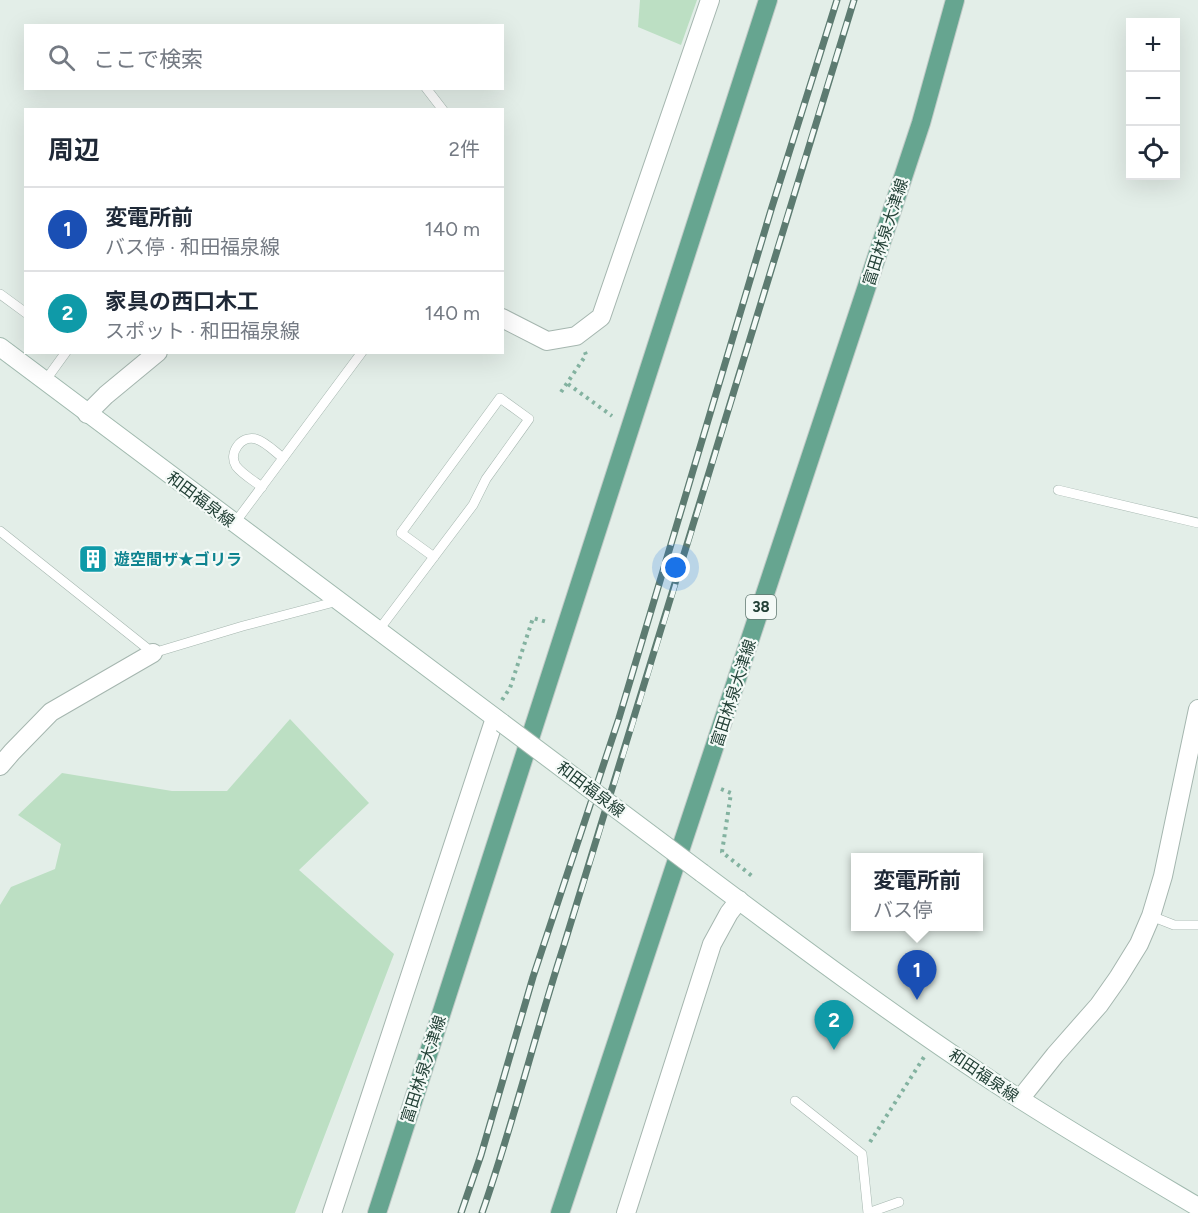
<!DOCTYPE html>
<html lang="ja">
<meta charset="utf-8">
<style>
body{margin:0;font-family:Figtree,"Noto Sans JP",sans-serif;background:#f6f6f7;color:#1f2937}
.controls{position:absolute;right:18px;top:18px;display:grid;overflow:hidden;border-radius:0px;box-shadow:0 6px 24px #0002}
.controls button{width:54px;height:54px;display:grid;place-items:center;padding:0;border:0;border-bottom:2px solid #e0e1e3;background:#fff;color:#1f2937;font:30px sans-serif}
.you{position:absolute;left:676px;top:568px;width:21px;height:21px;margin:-15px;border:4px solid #fff;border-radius:50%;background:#1a73e8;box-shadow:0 0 0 9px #1a73e833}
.badge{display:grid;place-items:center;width:39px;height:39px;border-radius:50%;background:#804a46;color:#fff;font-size:20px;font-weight:700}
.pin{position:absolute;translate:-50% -50px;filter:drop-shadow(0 2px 3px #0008)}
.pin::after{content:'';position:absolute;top:32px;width:21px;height:18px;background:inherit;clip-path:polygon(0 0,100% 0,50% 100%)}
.popup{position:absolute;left:851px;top:853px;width:132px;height:78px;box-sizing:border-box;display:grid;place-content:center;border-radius:0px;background:#fff;filter:drop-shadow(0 2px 4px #0005);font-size:20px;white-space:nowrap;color:#747a83}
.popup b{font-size:22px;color:#1f2937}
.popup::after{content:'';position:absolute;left:50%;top:100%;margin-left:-12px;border:12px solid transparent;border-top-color:#fff}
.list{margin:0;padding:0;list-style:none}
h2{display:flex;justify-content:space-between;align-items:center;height:78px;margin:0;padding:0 24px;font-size:26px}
h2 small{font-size:20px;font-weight:400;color:#747a83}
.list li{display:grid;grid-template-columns:39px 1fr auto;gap:18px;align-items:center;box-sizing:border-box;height:84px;padding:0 24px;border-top:2px solid #e0e1e3}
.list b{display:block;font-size:22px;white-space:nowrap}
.list p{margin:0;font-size:20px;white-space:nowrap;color:#747a83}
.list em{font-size:20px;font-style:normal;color:#747a83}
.icon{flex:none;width:33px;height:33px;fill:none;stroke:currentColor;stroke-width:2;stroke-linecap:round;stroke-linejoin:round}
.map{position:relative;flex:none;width:1198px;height:1213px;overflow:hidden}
.search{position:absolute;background:#fff;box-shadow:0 6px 24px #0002;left:24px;top:24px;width:480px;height:66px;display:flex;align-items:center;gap:15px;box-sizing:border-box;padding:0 21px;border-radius:0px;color:#747a83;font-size:22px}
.panel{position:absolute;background:#fff;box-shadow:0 6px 24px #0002;left:24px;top:108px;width:480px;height:246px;border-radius:0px}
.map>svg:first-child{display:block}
</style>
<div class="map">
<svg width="1198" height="1213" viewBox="0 0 1198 1213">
<rect width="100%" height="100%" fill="#e3eee8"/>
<g fill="#bcdfc3">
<polygon points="640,0 697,0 681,45 638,27"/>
<polygon points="290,719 369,803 299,870 394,954 295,1213 0,1213 0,905 11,887 55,869 61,844 18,815 62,773 172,791 227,791"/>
</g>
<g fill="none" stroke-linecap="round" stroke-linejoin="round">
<g stroke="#a5b6af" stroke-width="10">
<g id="service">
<polyline points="426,88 443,110"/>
<polyline points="0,294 26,313"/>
<polyline points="45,381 66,352"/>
<path d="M262 487C254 481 242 474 236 466 228 453 241 435 256 439 266 442 275 452 283 458"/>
<polyline points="1058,490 1198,523"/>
<polyline points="234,524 362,352"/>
<polyline points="0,531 153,653 243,626 338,601"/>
<polyline points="378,631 473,505 486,479 529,419 500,398 401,533 434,557"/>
<polyline points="1151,916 1174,925 1198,925"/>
<polyline points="795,1101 862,1154 868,1213 899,1202"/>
</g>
</g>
<g stroke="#a5b6af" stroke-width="20">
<g id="minor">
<polyline points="502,318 547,341 576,336 601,317 710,0"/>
<polyline points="87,414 106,395 158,352"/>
<polyline points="0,766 12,752 51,712 153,653"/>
<polyline points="626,1213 712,944 729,913 739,900"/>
</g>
</g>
<g stroke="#a5b6af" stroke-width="20">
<g id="tertiary">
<polyline points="1020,1099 1055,1055 1099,1005 1118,978 1139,944 1151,916 1163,876 1198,709"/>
<polyline points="332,1213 495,718"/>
</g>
</g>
<g stroke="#a1baaf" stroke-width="20">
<g id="secondary">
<polyline points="0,347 502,723"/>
<path d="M702 873C797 944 892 1015 992 1081 1059 1125 1129 1166 1198 1207"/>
</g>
</g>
<g stroke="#c1cac7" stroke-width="20">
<g id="primary">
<polyline points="377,1213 768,0"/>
<polyline points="560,1213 921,123 955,0"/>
</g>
</g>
<g stroke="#83b2a0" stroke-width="4" stroke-dasharray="3 4.5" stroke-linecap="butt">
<polyline points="568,384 612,416"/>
<polyline points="561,392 586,355 585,352"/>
<polyline points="502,700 510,688 533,618 547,622"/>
<polyline points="721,789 731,793 722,852 752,876"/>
<polyline points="870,1142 924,1057"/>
</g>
<use href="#service" stroke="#fff" stroke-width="9"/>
<use href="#minor" stroke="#fff" stroke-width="18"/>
<use href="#tertiary" stroke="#fff" stroke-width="18"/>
<use href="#secondary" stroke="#fff" stroke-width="18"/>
<use href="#primary" stroke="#66a590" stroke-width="18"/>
<g stroke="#5d7b71" stroke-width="7">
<g id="rail">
<polyline points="461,1213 481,1155 533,977 619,718 771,210 837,0"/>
<path d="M482 1213C513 1125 535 1034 564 945 663 631 756 315 854 0"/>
</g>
</g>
<use href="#rail" stroke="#f4faf7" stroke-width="4.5" stroke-dasharray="14" stroke-linecap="butt"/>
<g stroke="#a1baaf" stroke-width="20" stroke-linecap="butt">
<polyline id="secondary-bridge" points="502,723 702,873"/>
</g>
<use href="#secondary-bridge" stroke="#fff" stroke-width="18"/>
</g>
<defs>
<g id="building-square" transform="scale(1.5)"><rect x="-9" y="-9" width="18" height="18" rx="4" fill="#0f9aa8" stroke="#f4faf7"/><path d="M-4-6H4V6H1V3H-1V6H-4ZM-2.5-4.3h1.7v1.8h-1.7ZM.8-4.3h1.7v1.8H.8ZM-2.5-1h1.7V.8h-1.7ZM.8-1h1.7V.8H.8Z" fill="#fff"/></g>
</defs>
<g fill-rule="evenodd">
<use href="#building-square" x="93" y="559"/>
</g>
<g text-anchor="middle" stroke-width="4.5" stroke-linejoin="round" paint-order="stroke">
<rect fill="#f4faf7" stroke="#617870" stroke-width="1.5" x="746" y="595" width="30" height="24" rx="4.5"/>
<g font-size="15" font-weight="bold" fill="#224036">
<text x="761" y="612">38</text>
</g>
<g font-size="16" fill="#224036" stroke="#f4faf7">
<text transform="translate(885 232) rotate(-72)" y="6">富田林泉大津線</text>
<text transform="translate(201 499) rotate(37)" y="6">和田福泉線</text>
<text transform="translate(733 693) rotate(-72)" y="6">富田林泉大津線</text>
<text transform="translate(591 789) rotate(37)" y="6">和田福泉線</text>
<text transform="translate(423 1069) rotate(-72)" y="6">富田林泉大津線</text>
<text transform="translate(984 1075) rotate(34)" y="6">和田福泉線</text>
</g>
<g font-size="16" font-weight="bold" fill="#0d838f" stroke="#f4faf7" text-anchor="start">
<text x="114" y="565">遊空間ザ★ゴリラ</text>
</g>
</g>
</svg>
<div class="controls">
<button>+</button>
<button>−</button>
<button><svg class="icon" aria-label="locate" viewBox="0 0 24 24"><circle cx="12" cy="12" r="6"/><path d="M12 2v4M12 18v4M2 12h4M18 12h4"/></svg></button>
</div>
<div class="you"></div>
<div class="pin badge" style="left:917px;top:1000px;background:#1a4fb4">1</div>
<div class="popup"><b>変電所前</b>バス停</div>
<div class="pin badge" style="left:834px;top:1050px;background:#0f9aa8">2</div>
<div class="search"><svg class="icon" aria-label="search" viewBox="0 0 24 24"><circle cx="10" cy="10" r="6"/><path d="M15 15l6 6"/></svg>ここで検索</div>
<section class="panel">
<h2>周辺<small>2件</small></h2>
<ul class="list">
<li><span class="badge" style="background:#1a4fb4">1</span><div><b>変電所前</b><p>バス停 · 和田福泉線</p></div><em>140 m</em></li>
<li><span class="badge" style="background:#0f9aa8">2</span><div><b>家具の西口木工</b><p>スポット · 和田福泉線</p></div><em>140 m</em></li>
</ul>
</section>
</div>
